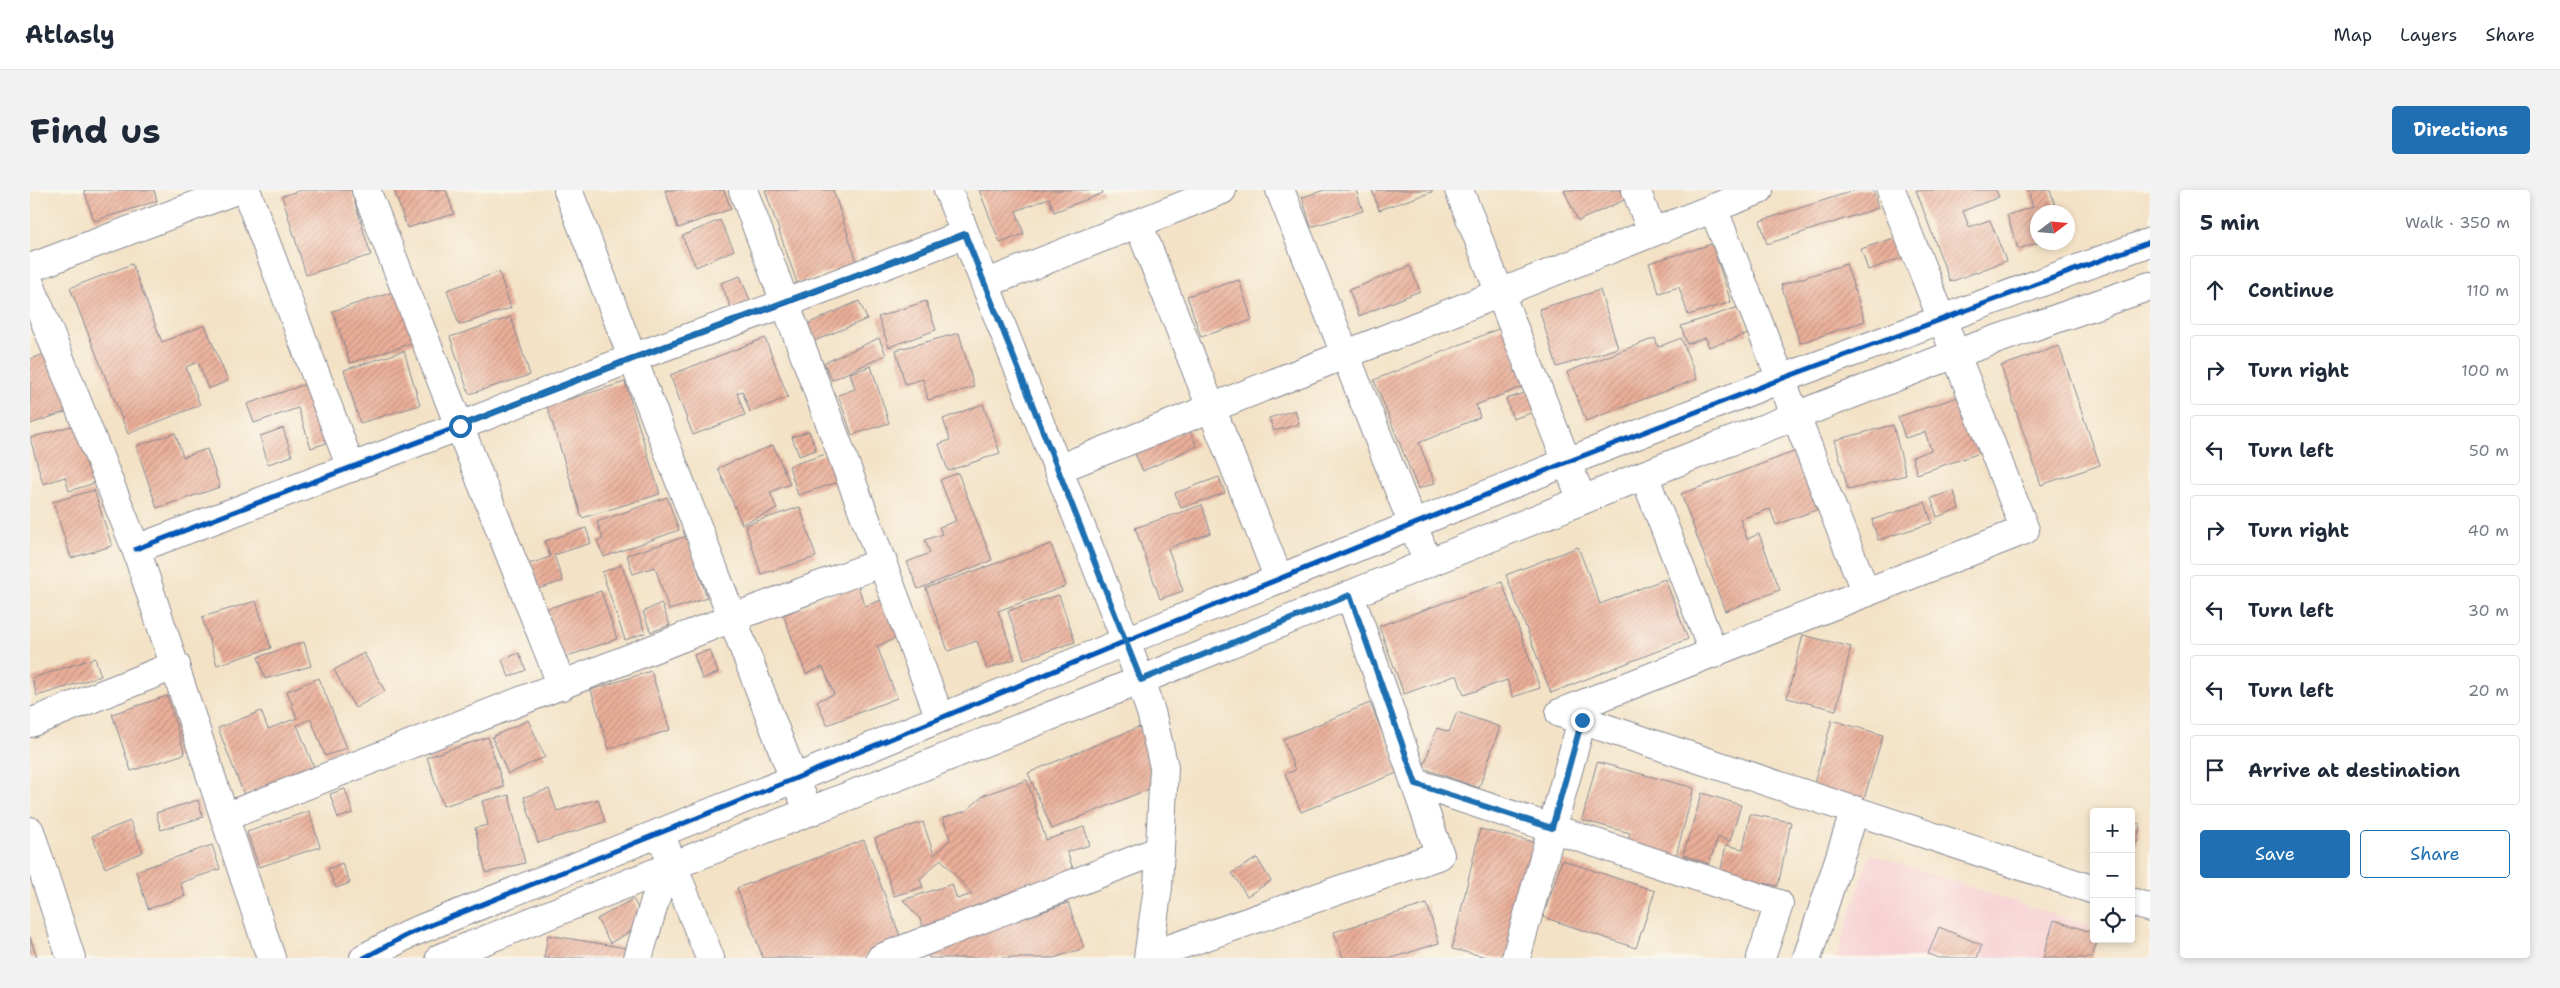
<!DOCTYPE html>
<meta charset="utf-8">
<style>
body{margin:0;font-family:"Shantell Sans",sans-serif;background:#f2f2f3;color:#1f2937}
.controls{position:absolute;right:15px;bottom:15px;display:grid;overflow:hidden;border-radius:5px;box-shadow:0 2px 8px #0003}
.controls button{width:45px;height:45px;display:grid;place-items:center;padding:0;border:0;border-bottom:1px solid #e0e1e3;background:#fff;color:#1f2937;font:25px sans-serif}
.compass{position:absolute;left:2000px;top:15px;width:45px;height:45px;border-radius:50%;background:#fff;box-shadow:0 2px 8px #0003;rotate:74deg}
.stop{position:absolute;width:15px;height:15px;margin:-11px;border:4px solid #1f6fb2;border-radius:50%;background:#fff}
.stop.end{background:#1f6fb2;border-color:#fff;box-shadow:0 1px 5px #0008}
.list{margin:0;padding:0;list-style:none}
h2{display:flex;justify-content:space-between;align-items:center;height:65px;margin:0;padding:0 20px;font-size:21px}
h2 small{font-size:16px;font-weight:400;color:#747a83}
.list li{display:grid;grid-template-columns:32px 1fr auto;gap:15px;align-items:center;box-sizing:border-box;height:70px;margin:0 10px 10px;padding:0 10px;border:1px solid #e0e1e3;border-radius:5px}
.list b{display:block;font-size:19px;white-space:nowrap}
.list em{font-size:16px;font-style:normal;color:#747a83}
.actions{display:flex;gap:10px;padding:15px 20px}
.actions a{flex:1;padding:11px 0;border:1px solid #1f6fb2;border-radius:5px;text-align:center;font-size:18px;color:#1f6fb2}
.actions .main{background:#1f6fb2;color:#fff}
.icon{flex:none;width:28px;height:28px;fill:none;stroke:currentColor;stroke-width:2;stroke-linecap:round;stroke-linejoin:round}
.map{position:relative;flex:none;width:2120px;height:768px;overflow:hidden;border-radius:5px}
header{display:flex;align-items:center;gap:30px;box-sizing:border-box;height:70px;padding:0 25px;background:#fff;border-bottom:1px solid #e0e1e3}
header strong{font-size:24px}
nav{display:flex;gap:28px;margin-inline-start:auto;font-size:18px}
.intro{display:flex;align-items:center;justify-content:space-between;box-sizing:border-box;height:120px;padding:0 30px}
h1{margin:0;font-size:35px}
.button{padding:12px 22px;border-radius:5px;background:#1f6fb2;color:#fff;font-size:18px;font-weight:700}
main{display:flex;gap:30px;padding:0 30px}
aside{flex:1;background:#fff;border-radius:5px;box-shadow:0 2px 8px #0003}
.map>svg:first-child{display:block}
</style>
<header>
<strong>Atlasly</strong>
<nav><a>Map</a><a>Layers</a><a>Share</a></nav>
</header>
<div class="intro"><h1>Find us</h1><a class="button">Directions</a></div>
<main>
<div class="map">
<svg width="2120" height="768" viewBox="0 0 2120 768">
<defs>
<pattern id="building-hatch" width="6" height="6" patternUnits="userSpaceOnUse" patternTransform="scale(1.25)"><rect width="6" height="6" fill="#ebaf99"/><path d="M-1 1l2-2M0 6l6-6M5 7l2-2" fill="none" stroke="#be8f80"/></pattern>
</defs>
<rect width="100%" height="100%" fill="#fbf7ec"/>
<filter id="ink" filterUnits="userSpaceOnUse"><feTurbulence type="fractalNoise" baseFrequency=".02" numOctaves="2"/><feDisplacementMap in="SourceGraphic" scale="10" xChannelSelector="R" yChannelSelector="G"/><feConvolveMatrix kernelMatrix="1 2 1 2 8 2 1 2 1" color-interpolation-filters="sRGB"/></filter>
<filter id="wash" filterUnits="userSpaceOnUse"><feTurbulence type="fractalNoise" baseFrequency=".0096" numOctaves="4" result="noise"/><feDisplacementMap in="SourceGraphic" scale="20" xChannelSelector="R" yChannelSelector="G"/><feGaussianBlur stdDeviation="1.12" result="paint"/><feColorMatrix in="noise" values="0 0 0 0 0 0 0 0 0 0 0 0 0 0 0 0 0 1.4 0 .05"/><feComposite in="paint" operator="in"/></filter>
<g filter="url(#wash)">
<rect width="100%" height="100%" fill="#f3e2c6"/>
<polygon fill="#f7cfd3" points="1840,664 2064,738 2064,749 2058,768 1806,768"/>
<g id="blocks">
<g fill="url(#building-hatch)">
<polygon points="54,0 124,0 127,11 64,31"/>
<polygon points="272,0 321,0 341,65 276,85 252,6"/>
<polygon points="364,0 416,0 424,24 377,38"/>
<polygon points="635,0 694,0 701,19 648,38"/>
<polygon points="735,0 803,0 827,72 767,93"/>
<polygon points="949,0 1072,0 1073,3 1024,22 1019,8 986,21 994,44 970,53"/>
<polygon points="1295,0 1326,0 1333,21 1281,37 1272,7"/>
<polygon points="1342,0 1402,0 1402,2 1349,20"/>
<polygon points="1534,0 1598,0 1601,7 1548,31"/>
<polygon points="1826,0 1843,0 1848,18 1737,54 1730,31"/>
<polygon points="1886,0 1966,0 1969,7 1933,21 1939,37 1960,30 1976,71 1920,92"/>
<polygon points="1998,0 2020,0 2027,22 2008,22 2008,53 1988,59 1977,25 2003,17"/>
<polygon points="690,30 704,60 666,77 652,46"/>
<polygon points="1873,45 1880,65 1838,80 1831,59"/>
<polygon points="1682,54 1701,112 1658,125 1649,97 1629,103 1619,73"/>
<polygon points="102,74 132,152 175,135 198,191 178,199 168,172 156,177 170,215 98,244 40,98"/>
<polygon points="1816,74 1835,131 1770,153 1751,95"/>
<polygon points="1380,76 1390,101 1329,126 1319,100"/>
<polygon points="469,82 481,118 429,135 417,100"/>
<polygon points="710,86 722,115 703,123 691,93"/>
<polygon points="1209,90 1222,130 1171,147 1157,106"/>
<polygon points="370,100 386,152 320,173 303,121"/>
<polygon points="1570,100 1588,158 1527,177 1509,119"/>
<polygon points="829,111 837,129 782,152 775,135"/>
<polygon points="896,111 906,140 859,157 848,127"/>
<polygon points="1709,117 1718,144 1679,157 1676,148 1657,154 1651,136"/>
<polygon points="481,127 500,185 439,204 420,147"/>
<polygon points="1473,137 1497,195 1446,215 1450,227 1389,253 1405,293 1388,299 1344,190"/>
<polygon points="929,143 944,197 898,210 893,189 875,194 866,160"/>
<polygon points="735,148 758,207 720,222 712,201 707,203 715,225 663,245 640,185"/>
<polygon points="849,148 856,165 802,190 794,173"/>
<polygon points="1625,148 1628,157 1651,148 1667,189 1556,231 1537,182"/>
<polygon points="2029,156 2070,275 2011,295 1971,176"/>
<polygon points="374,161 390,215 330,233 314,180"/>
<polygon points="21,162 41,220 0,234 0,169"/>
<polygon points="841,176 859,233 822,245 808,205 825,199 820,183"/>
<polygon points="285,191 306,250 281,258 268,218 224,233 217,214"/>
<polygon points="595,192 630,304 552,328 517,216"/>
<polygon points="1500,201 1507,221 1483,229 1476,209"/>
<polygon points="1931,206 1950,263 1887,284 1882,267 1901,260 1895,242 1875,248 1868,227"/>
<polygon points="953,214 970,263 918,281 909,254 920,250 913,229"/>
<polygon points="1265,220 1269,234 1244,241 1239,228"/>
<polygon points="48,234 65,293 39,301 35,287 13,294 0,248"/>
<polygon points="1863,235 1876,285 1818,300 1805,250"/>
<polygon points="253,238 262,266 238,274 230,246"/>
<polygon points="1159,239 1167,256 1113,281 1105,264"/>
<polygon points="779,241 786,260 769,266 762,247"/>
<polygon points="145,243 153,267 177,259 190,297 127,318 106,256"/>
<polygon points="743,255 760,294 740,302 747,319 712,334 688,278"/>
<polygon points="1777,257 1799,315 1746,335 1740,319 1710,329 1717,349 1729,344 1750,400 1695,421 1651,304"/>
<polygon points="799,263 809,292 768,305 759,276"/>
<polygon points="928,283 962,370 888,399 877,372 900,363 895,350 912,344 909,337 926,331 910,290"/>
<polygon points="1189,287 1195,303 1151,318 1145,303"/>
<polygon points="64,300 82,356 41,368 23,312"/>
<polygon points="1924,301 1929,319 1907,327 1901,308"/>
<polygon points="637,307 649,340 574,367 567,351 573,349 567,332"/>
<polygon points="1895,312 1902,333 1848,350 1842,330"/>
<polygon points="1172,315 1181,343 1138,358 1153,401 1130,409 1105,338"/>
<polygon points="770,317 786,367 731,384 715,335"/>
<polygon points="556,338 561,353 524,365 533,391 508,399 499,374 520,367 515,351"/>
<polygon points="657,346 677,408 639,420 625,377 603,384 597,365"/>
<polygon points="1021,354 1036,396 968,421 985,469 957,479 947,451 918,461 896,398"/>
<polygon points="1548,357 1570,414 1635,389 1658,449 1521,503 1476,385"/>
<polygon points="592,375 615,443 595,450 572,382"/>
<polygon points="1472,392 1510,498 1483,507 1477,490 1434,505 1427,485 1374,504 1349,436"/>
<polygon points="828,396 835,416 857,408 872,446 847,456 867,508 797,535 787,511 804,504 793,477 776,484 753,425"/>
<polygon points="571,401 587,449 532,468 516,419"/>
<polygon points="1029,405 1045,452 994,469 978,421"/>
<polygon points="226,411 241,458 187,475 172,427"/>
<polygon points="631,413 640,435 621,442 613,422"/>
<polygon points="1773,445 1821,457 1806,520 1757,508"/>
<polygon points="274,452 281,476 235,489 228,467"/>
<polygon points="680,460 688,483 672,489 664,465"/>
<polygon points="334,463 355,501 325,518 304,480"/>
<polygon points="489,463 496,480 479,487 472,470"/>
<polygon points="65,468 71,486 7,506 2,488"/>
<polygon points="621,481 640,540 579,559 561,500"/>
<polygon points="289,488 317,558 295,566 281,529 267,535 284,577 214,605 188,538 231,521 238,539 267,528 257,501"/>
<polygon points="137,506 155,564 101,581 82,524"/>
<polygon points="1340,513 1369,582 1271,622 1255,584 1265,580 1253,549"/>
<polygon points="1427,522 1470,537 1449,598 1393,578 1407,538 1419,542"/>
<polygon points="498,530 515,567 478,584 462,547"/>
<polygon points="1802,530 1853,545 1831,619 1781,604"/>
<polygon points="1109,537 1133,593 1022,639 998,583"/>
<polygon points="458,547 474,597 413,616 397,567"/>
<polygon points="1567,572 1664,598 1646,666 1597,653 1600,643 1552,630"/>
<polygon points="997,590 1016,650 1054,637 1060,655 1037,662 1045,684 894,740 890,729 873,710 922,694 927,709 942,704 911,669 890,689 893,697 864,706 845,648 893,632 904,665 920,649 913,628 936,621 954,605"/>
<polygon points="315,599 323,623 308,628 300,604"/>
<polygon points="519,599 527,621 568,609 575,632 508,653 494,607"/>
<polygon points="1672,603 1711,615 1700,651 1688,647 1679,674 1653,665"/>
<polygon points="479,605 495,673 456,683 445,638 458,635 452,611"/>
<polygon points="168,610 173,627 131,640 126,623"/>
<polygon points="279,621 290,657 229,677 217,642"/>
<polygon points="1720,624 1761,632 1748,696 1690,684 1696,655 1713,659"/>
<polygon points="100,631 113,662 75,678 62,646"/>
<polygon points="2101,633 2110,634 2107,653 2101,652"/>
<polygon points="1450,639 1504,652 1477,768 1461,768 1422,759"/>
<polygon points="834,650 873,754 835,768 733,768 707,698"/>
<polygon points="182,655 190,679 150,693 155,706 118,719 106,681"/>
<polygon points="1227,668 1241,691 1217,706 1202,683"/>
<polygon points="1532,670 1625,701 1606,758 1513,727"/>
<polygon points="312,673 320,693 306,698 298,679"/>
<polygon points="603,709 616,733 580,753 567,729"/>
<polygon points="1038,713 1054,758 1024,768 899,768 897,761"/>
<polygon points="1397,714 1409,753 1362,768 1313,768 1304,742"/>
<polygon points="2024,730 2064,743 2064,749 2068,749 2062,768 2013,768"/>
<polygon points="1909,737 1952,755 1947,768 1908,768 1898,764"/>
<polygon points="518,745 596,758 594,768 514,768"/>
<polygon points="0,747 7,768 0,768"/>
</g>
</g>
</g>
<g filter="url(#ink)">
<use href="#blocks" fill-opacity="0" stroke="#878892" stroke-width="1"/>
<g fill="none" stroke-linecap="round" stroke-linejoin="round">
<g stroke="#878892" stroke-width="30">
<g id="minor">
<polyline points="216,0 321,278"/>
<polyline points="336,0 532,496"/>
<polyline points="538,0 764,589 780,622"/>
<polyline points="713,0 910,528"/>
<polyline points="918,0 1096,451 1121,522 1134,577 1128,697 1118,768"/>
<polyline points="1250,0 1398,373"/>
<polyline points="1429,0 1552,310"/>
<polyline points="1606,0 1622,42"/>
<polyline points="1683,18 1836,403"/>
<polyline points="1108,33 1249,389"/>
<polyline points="0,78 206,0"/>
<polyline points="0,94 106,359 241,768"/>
<polyline points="955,94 1192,0"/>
<polyline points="1028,279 1729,0"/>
<polyline points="1614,285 1684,464"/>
<polyline points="106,359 430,236 602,168 756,113 935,44"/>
<polyline points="1530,523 1995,340 1861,0"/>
<polyline points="1530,523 2064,700"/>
<polyline points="0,533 146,475"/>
<polyline points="1386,593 1749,714 1731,768"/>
<polyline points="195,627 702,428 853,372"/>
<polyline points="0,641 41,768"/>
<polyline points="630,643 680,768"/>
<polyline points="2101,712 2120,718"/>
<polyline points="1119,766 1410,665 1320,405"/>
<polyline points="608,768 634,680"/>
<polyline points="851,768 1130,660"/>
<polyline points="1486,768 1552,530"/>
<polyline points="1777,768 1825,620"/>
</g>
</g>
<g stroke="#878892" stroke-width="30">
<g id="tertiary">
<polyline points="334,768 381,743 764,589 1096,451 1537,272 1751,189 2120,52"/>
<polyline points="410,768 1111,490 1614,285 1925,164 2120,96"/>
</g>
</g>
<use href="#minor" stroke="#fff" stroke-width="28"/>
<use href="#tertiary" stroke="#fff" stroke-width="28"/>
<g stroke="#fbf7ec" stroke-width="8">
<g id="cycleway">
<polyline points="106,359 430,236 602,168 756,113 935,44"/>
<polyline points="334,768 381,743 764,589 1096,451 1537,272 1751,189 2120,52"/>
</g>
</g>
<use href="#cycleway" stroke="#0057b8" stroke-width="5"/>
</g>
</g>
<g fill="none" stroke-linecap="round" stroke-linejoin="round" filter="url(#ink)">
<path stroke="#1f6fb2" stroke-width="6" d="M430 236C597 169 767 108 935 44L1111 490 1320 405 1386 594 1522 638 1552 530"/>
</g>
</svg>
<div class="controls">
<button>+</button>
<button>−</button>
<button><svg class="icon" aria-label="locate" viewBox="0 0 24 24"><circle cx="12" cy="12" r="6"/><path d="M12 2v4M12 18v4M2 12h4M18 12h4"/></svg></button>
</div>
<svg class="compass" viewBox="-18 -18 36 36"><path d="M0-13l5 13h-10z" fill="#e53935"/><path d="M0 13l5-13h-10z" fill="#747a83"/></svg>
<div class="stop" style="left:430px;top:236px"></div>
<div class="stop end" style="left:1552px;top:530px"></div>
</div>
<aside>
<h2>5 min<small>Walk · 350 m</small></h2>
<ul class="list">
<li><svg class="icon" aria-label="ahead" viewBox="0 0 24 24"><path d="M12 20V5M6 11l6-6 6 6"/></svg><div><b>Continue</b></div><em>110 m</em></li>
<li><svg class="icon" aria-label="right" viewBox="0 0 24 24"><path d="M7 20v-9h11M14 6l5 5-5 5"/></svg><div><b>Turn right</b></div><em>100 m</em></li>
<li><svg class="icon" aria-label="left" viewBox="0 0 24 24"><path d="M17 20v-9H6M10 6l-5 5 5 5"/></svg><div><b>Turn left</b></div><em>50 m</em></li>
<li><svg class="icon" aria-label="right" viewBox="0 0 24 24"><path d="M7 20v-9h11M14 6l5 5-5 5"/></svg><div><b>Turn right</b></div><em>40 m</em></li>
<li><svg class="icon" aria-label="left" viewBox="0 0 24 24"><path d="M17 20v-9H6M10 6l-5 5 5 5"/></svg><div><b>Turn left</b></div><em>30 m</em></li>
<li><svg class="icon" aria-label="left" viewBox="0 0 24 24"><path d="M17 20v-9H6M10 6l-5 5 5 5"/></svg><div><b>Turn left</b></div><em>20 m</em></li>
<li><svg class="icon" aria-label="arrive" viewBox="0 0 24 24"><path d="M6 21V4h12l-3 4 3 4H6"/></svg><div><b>Arrive at destination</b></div></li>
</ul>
<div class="actions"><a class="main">Save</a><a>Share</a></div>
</aside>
</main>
